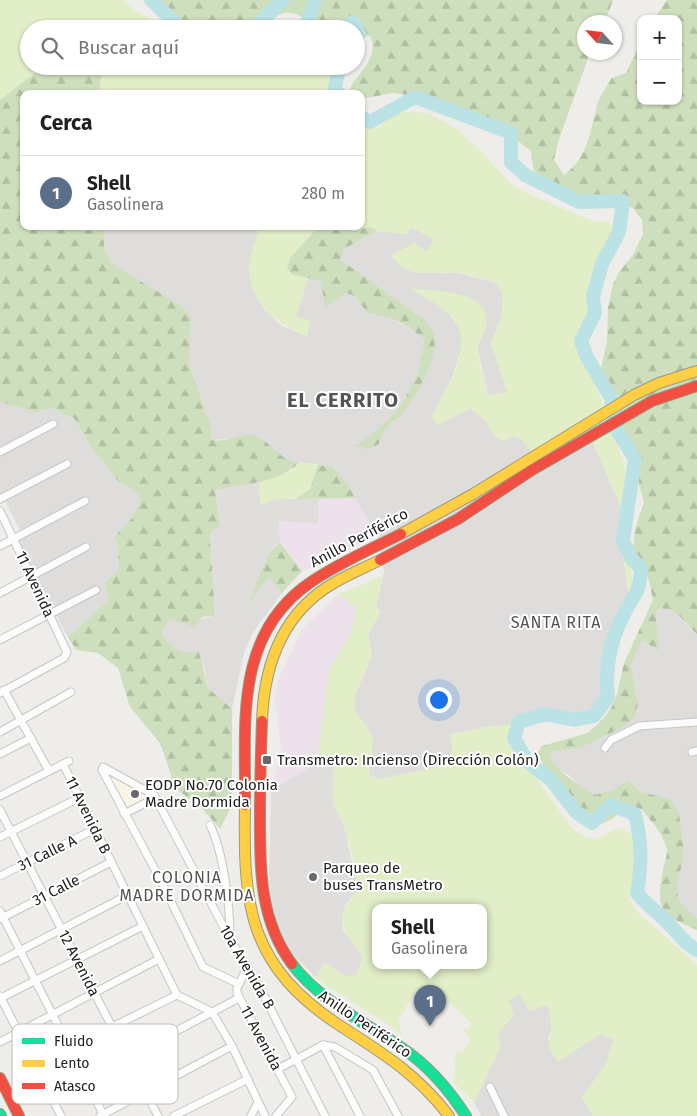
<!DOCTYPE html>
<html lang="es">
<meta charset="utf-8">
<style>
body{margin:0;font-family:"Fira Sans",sans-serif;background:#f2f2f2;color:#202124}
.controls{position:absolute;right:15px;top:15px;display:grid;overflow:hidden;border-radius:10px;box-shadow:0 1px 4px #0004}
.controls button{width:45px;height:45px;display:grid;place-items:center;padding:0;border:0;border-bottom:1px solid #e0e0e0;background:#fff;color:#202124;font:25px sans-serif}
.compass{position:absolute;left:577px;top:15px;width:45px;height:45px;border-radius:50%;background:#fff;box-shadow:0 1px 4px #0004;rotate:297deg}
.you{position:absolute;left:438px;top:699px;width:18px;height:18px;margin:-12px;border:4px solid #fff;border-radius:50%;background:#1a73e8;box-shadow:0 0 0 8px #1a73e833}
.badge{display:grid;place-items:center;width:32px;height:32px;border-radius:50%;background:#2563eb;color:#fff;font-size:16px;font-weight:700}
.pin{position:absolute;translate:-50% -41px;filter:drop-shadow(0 1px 2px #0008)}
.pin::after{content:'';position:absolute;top:26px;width:18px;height:15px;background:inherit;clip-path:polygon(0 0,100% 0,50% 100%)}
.popup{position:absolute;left:372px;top:904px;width:115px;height:65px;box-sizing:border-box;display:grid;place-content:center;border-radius:10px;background:#fff;filter:drop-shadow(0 1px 4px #0005);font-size:16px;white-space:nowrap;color:#757577}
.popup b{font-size:19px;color:#202124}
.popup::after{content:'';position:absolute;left:50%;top:100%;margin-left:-10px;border:10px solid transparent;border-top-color:#fff}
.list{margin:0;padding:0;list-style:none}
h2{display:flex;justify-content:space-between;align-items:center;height:65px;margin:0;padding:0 20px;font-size:21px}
h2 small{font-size:16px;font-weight:400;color:#757577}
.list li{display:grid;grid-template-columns:32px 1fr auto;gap:15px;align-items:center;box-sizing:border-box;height:75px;padding:0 20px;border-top:1px solid #e0e0e0}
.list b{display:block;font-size:19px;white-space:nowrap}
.list p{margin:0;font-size:16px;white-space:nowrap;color:#757577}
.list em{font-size:16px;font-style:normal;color:#757577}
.icon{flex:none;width:28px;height:28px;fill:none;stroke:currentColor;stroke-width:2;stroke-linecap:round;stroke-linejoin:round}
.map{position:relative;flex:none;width:697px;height:1116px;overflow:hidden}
.search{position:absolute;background:#fff;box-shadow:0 1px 4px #0004;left:20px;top:20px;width:345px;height:55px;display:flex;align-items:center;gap:12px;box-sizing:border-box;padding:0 18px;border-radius:28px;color:#757577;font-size:19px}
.panel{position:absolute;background:#fff;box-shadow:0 1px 4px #0004;left:20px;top:90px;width:345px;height:140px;border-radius:10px}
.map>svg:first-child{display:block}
</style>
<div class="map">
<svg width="697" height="1116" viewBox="0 0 697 1116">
<defs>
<pattern id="forest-firs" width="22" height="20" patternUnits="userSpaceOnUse" patternTransform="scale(1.25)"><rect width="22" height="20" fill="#cedfbd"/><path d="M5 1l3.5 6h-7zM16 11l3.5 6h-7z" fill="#b1bfa2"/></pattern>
</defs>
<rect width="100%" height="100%" fill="#efedea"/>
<g fill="#dedddb">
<polygon points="105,226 149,229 149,226 193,226 195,228 197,226 260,226 249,272 264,309 282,326 307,336 296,316 308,278 322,281 355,296 367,313 381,314 415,331 424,339 423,357 410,392 385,424 372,436 356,446 379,444 386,428 392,422 400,418 413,399 434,350 425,320 341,260 344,249 377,231 405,234 412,227 434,240 415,273 459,273 496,283 503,295 502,316 491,343 507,392 488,395 477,347 483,335 411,289 448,313 461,330 462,347 452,378 432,416 438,425 470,408 485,420 495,436 503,441 513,436 523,438 530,450 585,438 594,445 621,507 620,536 631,611 606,654 605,684 600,700 586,715 573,718 542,723 492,726 450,734 455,764 379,779 369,775 373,740 367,727 355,712 355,695 372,656 368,634 380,612 376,607 384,571 378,535 358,504 349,486 332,466 287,461 276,453 267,443 233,438 212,440 211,427 189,365 191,317 111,263 104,247"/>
<polygon points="0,402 36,412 51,408 74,418 92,448 119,482 132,489 141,498 133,517 114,537 118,546 119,570 105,582 109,600 68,637 17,540 23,536 3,497 0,498"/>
<polygon points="269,576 282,593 253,632 244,653 232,709 208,688 204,666 172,647 161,634 170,619 186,624 215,615 228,630 239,627 248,604"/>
<polygon points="664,608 675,613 697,634 697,919 678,900 677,881 683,862 679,813 652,796 641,792 628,780 614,789 596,795 582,789 569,775 556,768 550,758 552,752 580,748 638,702 631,665 633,655 642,640 658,650 656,616 658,609"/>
<polygon points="520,994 548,1005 552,1026 548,1040 601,1034 614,1039 605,1066 582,1097 593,1116 481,1116 474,1102 501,1046 497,1034 513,1015 509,1000"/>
</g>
<g fill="#ede2eb">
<polygon points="355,498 378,535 302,571 280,543 279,521 318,524 319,499"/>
<polygon points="339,594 357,609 349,637 329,670 318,759 314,765 271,790 281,750 275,700 278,680 302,629"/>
</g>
<polygon fill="#f8f5e6" points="106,770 153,798 129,809"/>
<g fill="#e1eec7" fill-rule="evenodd">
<path d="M0 0H125C133 15 152 15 163 29H29V66H44L0 100Z"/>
<polygon points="99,66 352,66 339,78 335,94 99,94 102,69"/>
<path d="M407 112 428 113 458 130 483 153 510 183 526 193 595 222 604 221 612 225C622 257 602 269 592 297 585 316 581 339 585 358L611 424 626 471 632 499 627 540 634 593 631 611 620 536 621 507 594 445 585 438C571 443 544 459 531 450 522 444 526 439 513 436L503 441 494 436 485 420 470 408 437 425 432 416C448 386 478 343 449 314 438 303 422 296 409 288 433 291 487 289 487 321 486 330 480 337 478 346 476 355 485 385 488 395L507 392 491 343 502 316 503 295 496 283C484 279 471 274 458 273 430 269 411 283 391 255L414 243 427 252 434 240 412 227 405 234 377 231 370 227 354 231 341 227 361 226V129L379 128 391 113Z"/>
<path d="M260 226H319L291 257V274L308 278 296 316 311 321 307 336C279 324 252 306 249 272 248 258 256 240 260 226Z"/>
<path d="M299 463 318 465C308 507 293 494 260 505L259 482 291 471Z"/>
<path d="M383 576 376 607 381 612 368 634 372 656 355 695V712L367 727 373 740 369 775 379 779 454 764 450 734 492 726 519 724 514 734 515 748 572 829C603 849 597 832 622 828 627 831 631 834 634 839 640 852 632 885 630 899L637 912 697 965V1116H593L582 1097 605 1066 614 1039 601 1034 558 1062C543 1045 552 1043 551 1025 551 1018 549 1011 548 1005L529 1011 519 994 509 1000 514 1015 497 1034 501 1046 474 1102 454 1083 456 1049 462 1053 471 1038 463 1031 464 1028 470 1030 471 1023 432 987 417 989 398 1020 402 1035C375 1013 342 999 315 977L325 963 345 976 363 957C348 937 331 920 353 897L355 866 344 826 333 803 334 781 326 758 318 759 329 670 349 637 357 609 339 594ZM376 907H484V965H376Z"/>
</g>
<g fill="url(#forest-firs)">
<path d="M156 0H613L605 22H584V52L590 53 558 142 554 160 564 175C589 157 590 130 598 102 601 94 607 86 612 78L626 73 641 41V101H678V19H654L667 0H697V634C686 624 674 605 658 609L656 616 659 651 642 640 631 665 638 703 635 717 623 727 580 748 552 752 550 758C558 771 582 789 596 795L614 789 628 780 641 792 670 799 679 813 683 845V862L677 881 678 900 697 919V930C659 914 656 909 663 870 664 864 667 857 667 851 665 835 651 821 641 809L624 807 612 819 599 825C593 823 586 821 581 817 565 804 544 771 538 752L542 746 588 733 604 718 611 708 617 694 624 663 653 600 649 580 633 550 635 529 644 502 618 412 600 373 607 341 608 307 613 284 619 272 633 255 643 234 642 220 633 208 611 201 590 202 568 192 553 190 539 181 533 168 531 151 509 134 407 95 393 93 361 99V94H352L350 88C360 71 380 55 370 36L356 38V29H314C292 0 277 16 251 28 243 31 201 31 193 28 180 24 167 9 156 0Z"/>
<path d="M44 66H99L102 69 99 94H24V226H105L104 247 111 263 181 306 191 317 189 365 211 427 212 440C225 443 239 433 252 435 271 439 275 459 299 463 278 483 243 485 215 490L221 526 210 533 215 615 202 617 195 627 170 619 161 634C173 648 180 655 199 652L208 688 232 709V805L220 829 201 807 176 789 160 743 130 707 118 668 98 653 76 650 68 637 109 600 105 582 119 570 118 546 114 537 133 517 141 498 132 489 119 482 92 448 74 418 51 408 36 412 0 402V100Z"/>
<path d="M319 226H341L354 231 370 227 377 231 344 249 341 260 425 320C428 324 433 329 434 333 440 356 416 397 402 415 399 419 394 420 390 424 385 429 382 437 379 444L368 449 355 446C393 423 422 385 424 339 408 325 389 315 367 313L355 296 346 293 325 307 321 281 291 274 287 267 291 257Z"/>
<polygon points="318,465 332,466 349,486 355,498 295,499 310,489"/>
<path d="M280 543 302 571 282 593 269 577 248 604C255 584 262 555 280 543Z"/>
</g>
<g fill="#dfdedd">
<polygon points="259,482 260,505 277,499 319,499 318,524 279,521 280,543 273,548 264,565 239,627 228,630 215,615 210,533 221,526 215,490"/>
<polygon points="326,758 334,764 333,803 344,826 358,889 346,904 342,916 343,930 363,957 356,975 345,976 325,963 315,977 292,953 277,924 269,888 271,790 314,765 318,759"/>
</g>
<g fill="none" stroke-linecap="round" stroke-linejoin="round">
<g stroke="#bbe2e4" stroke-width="14">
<polyline points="151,0 182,29"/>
<polyline points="250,29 260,23 283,0"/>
<polyline points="305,29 315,0"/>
<polyline points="345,29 353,22 359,33 356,38"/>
<polyline points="339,66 335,89 339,94"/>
<path d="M361 117 370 122 415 97 511 133V162L525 175 579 202 623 201 619 232 602 264 593 297 595 313 581 341 587 357 611 398 615 427 635 459 623 541 632 559 641 568C640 596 632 595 622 618 610 642 605 670 608 697L594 716 574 720 545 714 519 722 514 738 527 761 552 781 576 812 592 823 611 805 635 814C642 842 642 865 637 893 646 904 656 911 666 921 677 931 683 943 697 950"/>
</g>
<g stroke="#c6c5c4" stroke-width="9">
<g id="street">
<polyline points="0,452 53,424"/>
<polyline points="0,499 67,464"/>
<polyline points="0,511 67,652 64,658 0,693"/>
<polyline points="0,546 85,501"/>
<polyline points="0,593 86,547"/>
<polyline points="0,640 96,590"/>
<polyline points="4,690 49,771"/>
<polyline points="0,732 71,692"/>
<polyline points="605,748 611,740 639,726 697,722"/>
<polyline points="692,752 697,751"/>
<polyline points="0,754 31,738"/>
<polyline points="63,764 177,995 212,1012 232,1046 265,1116"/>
<polyline points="0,796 69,761"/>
<polyline points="0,810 158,1116"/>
<polyline points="124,814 155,798"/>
<path d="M210 825C224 854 230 906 230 938"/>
<polyline points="0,837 79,798"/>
<polyline points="0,876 95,829"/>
<polyline points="0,911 104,1116"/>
<polyline points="0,919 111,862"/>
<polyline points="0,961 128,895"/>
<polyline points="247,968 237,988 237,993 292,1097 276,1116"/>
<polyline points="239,984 203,967 161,881 102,770 103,767 154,795 230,939 259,986 325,1116"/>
<polyline points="0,996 61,1116"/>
<polyline points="1,998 143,926"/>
<polyline points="0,1042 159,959"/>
<polyline points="323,1045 335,1047 373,1070 398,1116"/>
<polyline points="323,1045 360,1116"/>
<polyline points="35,1065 177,995"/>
<polyline points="278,1069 323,1045"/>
<polyline points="490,1087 504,1116"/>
<polyline points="51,1097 239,998"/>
<polyline points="100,1116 232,1046"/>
<polyline points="174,1116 248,1079"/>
<polyline points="251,1116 258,1102"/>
</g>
</g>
<g stroke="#9b9980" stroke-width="12">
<g id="fast">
<path d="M292 964C323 1005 374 1026 413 1056 435 1073 451 1093 466 1116"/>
<polyline points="0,1114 1,1116"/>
</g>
</g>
<g stroke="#9b9980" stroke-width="12">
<g id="slow">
<polyline points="401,534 473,494 634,395 659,383 697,371"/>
<path d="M262 721C264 666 282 614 332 584 347 575 364 568 380 560"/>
<path d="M245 805C243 908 249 967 342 1027 384 1054 418 1075 449 1116"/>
</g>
</g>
<g stroke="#9b9980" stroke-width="12">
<g id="jam">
<polyline points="380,560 458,519 532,470 652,401 697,386"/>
<path d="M262 721C261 750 260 780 260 809 260 864 258 918 292 964"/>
<path d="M245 805C246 724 233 635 311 582 339 563 371 549 401 534"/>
<polyline points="0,1078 19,1116"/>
</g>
</g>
<use href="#street" stroke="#fdfcfc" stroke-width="7"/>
<use href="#fast" stroke="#16e098" stroke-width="10"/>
<use href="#slow" stroke="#ffcf43" stroke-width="10"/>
<use href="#jam" stroke="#f24e42" stroke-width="10"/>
</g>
<g fill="#696867" stroke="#fff" stroke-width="2">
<rect x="262" y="755" width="10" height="10" rx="2.5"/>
<circle cx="135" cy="794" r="5"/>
<circle cx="313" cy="877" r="5"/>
</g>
<g text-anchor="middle" stroke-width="4" stroke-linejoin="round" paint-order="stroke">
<g font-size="15" fill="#212121" stroke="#fff">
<text transform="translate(359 538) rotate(-28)" y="5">Anillo Periférico</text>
<text transform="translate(35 584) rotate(65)" y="5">11 Avenida</text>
<text transform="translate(88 815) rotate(64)" y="5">11 Avenida B</text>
<text transform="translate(47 853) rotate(-26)" y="5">31 Calle A</text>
<text transform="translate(56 890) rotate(-27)" y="5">31 Calle</text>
<text transform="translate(79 963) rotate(63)" y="5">12 Avenida</text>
<text transform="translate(247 967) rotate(60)" y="5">10a Avenida B</text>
<text transform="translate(365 1024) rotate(34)" y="5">Anillo Periférico</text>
<text transform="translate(261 1038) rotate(62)" y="5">11 Avenida</text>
</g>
<g font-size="15" fill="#212121" stroke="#fff" text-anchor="start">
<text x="277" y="765">Transmetro: Incienso (Dirección Colón)</text>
<text x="145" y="790">EODP No.70 Colonia<tspan x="145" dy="17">Madre Dormida</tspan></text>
<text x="323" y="873">Parqueo de<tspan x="323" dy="17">buses TransMetro</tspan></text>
</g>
<g font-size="16" letter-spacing="1" fill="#545454" stroke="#fff">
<text x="556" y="628">SANTA RITA</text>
<text x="187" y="883">COLONIA<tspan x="187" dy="18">MADRE DORMIDA</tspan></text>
</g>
<g font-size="20" font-weight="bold" letter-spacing="1" fill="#545454" stroke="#fff">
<text x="343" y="407">EL CERRITO</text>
</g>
</g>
<rect x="12" y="1024" width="166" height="80" rx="8" fill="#fff" stroke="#bcbcbc" stroke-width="1"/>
<rect x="22" y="1038" width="23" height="6" fill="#16e098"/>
<rect x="22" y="1060" width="23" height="7" fill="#ffcf43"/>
<rect x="22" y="1083" width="23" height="6" fill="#f24e42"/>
<g font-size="14" fill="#212121">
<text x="54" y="1046">Fluido</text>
<text x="54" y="1068">Lento</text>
<text x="54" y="1091">Atasco</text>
</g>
</svg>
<div class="controls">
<button>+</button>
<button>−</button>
</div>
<svg class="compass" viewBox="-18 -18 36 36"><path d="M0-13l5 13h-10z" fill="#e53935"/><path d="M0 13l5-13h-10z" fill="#757577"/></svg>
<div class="you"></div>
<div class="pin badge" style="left:430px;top:1026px;background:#5c6f8a">1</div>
<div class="popup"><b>Shell</b>Gasolinera</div>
<div class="search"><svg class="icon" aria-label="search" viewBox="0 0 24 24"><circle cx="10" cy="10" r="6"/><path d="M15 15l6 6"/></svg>Buscar aquí</div>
<section class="panel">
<h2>Cerca<small></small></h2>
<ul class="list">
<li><span class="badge" style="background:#5c6f8a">1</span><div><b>Shell</b><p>Gasolinera</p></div><em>280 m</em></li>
</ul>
</section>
</div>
